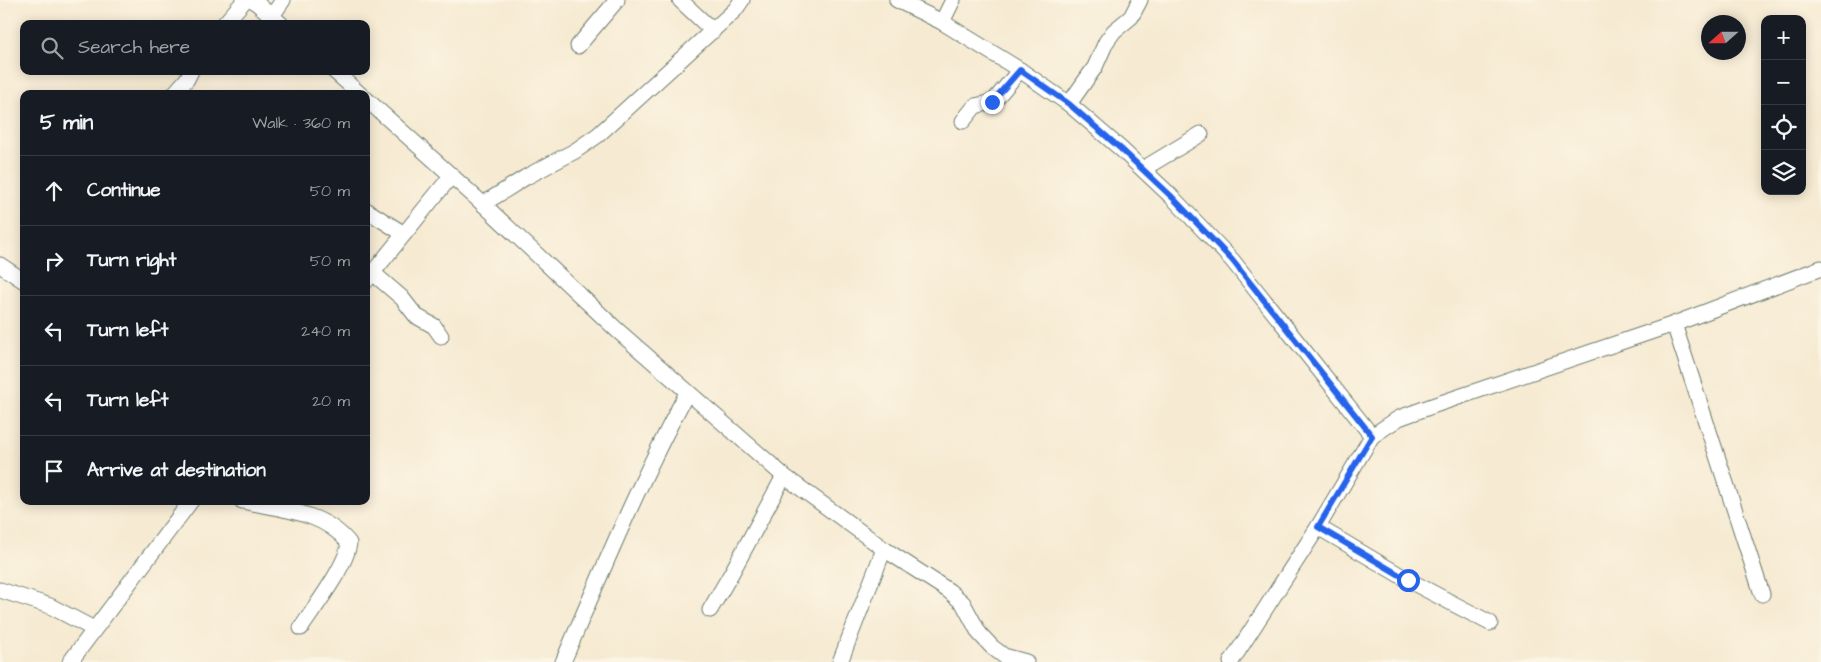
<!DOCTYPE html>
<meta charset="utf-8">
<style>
body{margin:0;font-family:"Architects Daughter",sans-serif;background:#20242c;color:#f1f3f6}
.controls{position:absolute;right:15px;top:15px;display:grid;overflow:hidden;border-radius:10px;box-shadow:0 2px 12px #0003}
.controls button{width:45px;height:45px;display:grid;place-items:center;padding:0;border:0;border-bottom:1px solid #363941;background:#171b24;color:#f1f3f6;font:25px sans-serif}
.compass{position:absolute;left:1701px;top:15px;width:45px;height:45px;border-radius:50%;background:#171b24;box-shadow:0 2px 12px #0003;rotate:249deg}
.stop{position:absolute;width:15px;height:15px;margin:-11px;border:4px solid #2563eb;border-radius:50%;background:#fff}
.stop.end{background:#2563eb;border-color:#fff;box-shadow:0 1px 5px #0008}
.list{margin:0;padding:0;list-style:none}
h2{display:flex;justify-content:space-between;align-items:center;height:65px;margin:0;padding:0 20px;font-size:21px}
h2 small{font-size:16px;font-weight:400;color:#9ea1a6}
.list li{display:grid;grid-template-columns:32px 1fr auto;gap:15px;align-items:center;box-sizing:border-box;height:70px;padding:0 20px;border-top:1px solid #363941}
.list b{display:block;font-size:19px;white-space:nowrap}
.list em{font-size:16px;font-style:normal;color:#9ea1a6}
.icon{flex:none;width:28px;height:28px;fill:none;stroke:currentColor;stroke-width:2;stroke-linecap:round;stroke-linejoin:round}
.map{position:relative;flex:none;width:1821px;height:662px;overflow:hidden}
.search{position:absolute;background:#171b24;box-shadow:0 2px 12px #0003;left:20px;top:20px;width:350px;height:55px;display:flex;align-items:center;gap:12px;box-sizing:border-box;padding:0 18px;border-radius:10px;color:#9ea1a6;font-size:19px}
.panel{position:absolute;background:#171b24;box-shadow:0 2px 12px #0003;left:20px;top:90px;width:350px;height:415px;border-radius:10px}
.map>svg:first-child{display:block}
</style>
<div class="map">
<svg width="1821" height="662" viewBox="0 0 1821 662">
<rect width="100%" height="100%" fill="#fcf5e5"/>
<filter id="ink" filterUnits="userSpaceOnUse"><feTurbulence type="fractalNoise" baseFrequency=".02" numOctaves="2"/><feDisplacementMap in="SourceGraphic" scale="10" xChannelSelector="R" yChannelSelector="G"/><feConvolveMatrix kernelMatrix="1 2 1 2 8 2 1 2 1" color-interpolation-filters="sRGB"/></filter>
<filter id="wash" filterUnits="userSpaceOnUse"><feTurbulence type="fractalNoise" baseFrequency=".0096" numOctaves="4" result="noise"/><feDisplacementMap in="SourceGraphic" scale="20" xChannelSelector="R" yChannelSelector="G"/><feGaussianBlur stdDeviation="1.12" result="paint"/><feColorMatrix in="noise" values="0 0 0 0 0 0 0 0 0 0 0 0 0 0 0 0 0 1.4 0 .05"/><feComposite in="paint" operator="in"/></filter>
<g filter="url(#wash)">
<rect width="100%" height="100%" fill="#f6ead2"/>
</g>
<g filter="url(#ink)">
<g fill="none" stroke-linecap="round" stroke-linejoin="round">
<g stroke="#6a7a6b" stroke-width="17">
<g id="minor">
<polyline points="253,0 281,24"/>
<polyline points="680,0 713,31"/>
<polyline points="897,0 942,22 1020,70 1069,104 1121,149 1172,197 1232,260 1372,436"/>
<polyline points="272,16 283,0"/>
<polyline points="942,22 953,0"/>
<polyline points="224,24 245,0"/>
<polyline points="578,46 617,0"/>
<polyline points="334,71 360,94"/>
<polyline points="174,94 187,79 191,71"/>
<polyline points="366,99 483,204 617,330 784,476 884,549 949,591 963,603 979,633 992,647 1004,656 1026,662"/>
<polyline points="1069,104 1095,67 1106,42 1114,31 1131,17 1140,0"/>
<polyline points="963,121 975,106 993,102 1020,70"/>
<polyline points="1143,169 1201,134"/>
<polyline points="483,204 526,177 575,151 598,135 735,10 742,0"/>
<polyline points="366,210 404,234"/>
<polyline points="0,265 24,281"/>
<polyline points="373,273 402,298 416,316 434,326 441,336"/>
<polyline points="366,281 452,175"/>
<polyline points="1674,324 1762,594"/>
<path d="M242 501C280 509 323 511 349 543 347 565 314 608 301 628"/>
<polyline points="1318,527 1408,580 1490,623"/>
<polyline points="0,590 50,606 94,629"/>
<polyline points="710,610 731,574 784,476"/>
<polyline points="70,662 191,501"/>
<path d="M563 662C602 571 640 480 687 393"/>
<polyline points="840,662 884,549"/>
<polyline points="1231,662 1318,527 1372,436 1399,418 1432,406 1674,324 1821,268"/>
</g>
</g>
<use href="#minor" stroke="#fff" stroke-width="15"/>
</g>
</g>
<g fill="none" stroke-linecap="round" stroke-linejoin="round" filter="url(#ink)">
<polyline stroke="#2563eb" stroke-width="6" points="992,102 1020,70 1069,104 1121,149 1172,197 1232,260 1372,436 1318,527 1408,580"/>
</g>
</svg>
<div class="controls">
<button>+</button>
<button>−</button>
<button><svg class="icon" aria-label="locate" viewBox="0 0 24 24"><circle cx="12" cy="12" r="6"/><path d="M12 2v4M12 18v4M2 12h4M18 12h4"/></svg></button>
<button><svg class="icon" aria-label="layers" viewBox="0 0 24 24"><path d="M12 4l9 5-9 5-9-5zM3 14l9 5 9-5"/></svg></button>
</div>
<svg class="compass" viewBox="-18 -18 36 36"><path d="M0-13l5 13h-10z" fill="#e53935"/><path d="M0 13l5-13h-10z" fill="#9ea1a6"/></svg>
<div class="stop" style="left:1408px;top:580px"></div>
<div class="stop end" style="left:992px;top:102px"></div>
<div class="search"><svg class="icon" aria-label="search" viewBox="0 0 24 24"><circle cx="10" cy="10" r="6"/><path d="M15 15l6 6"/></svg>Search here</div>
<section class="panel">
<h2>5 min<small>Walk · 360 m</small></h2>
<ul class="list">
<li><svg class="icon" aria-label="ahead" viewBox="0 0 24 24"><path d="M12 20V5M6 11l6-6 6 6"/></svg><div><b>Continue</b></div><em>50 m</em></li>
<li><svg class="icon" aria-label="right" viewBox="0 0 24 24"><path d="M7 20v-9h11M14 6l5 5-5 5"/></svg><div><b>Turn right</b></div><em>50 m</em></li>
<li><svg class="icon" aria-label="left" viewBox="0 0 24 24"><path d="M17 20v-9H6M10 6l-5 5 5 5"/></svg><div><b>Turn left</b></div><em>240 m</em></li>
<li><svg class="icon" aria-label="left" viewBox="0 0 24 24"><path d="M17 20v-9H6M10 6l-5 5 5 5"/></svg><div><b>Turn left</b></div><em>20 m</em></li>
<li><svg class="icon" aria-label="arrive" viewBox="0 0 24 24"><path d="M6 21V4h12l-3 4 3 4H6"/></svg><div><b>Arrive at destination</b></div></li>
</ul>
</section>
</div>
